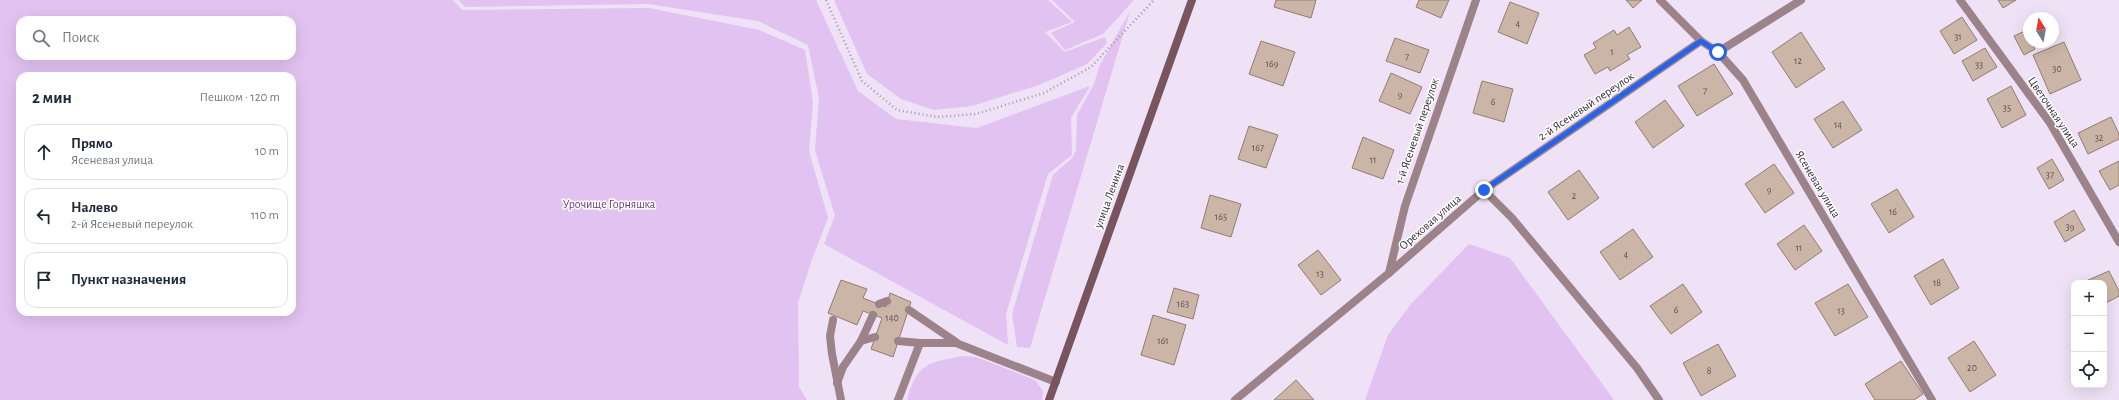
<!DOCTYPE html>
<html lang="ru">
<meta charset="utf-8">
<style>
body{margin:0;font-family:"Alegreya Sans",sans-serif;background:#f2f2f3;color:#1f2937}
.controls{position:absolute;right:12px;bottom:12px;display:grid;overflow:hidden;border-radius:8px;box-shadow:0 4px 16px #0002}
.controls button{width:36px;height:36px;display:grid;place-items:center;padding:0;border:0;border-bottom:1px solid #e0e1e3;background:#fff;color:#1f2937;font:20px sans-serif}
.compass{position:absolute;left:2023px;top:12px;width:36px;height:36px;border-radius:50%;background:#fff;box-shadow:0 4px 16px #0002;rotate:349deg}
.stop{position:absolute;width:12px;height:12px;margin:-9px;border:3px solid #2563eb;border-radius:50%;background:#fff}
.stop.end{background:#2563eb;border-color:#fff;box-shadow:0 1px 4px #0008}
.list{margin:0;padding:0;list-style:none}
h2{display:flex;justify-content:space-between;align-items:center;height:52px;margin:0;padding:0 16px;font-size:17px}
h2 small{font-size:13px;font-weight:400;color:#747a83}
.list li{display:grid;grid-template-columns:26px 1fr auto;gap:12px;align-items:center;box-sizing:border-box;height:56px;margin:0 8px 8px;padding:0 8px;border:1px solid #e0e1e3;border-radius:12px}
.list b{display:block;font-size:15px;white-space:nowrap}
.list p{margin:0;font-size:13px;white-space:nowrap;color:#747a83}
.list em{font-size:13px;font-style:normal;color:#747a83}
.icon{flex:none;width:22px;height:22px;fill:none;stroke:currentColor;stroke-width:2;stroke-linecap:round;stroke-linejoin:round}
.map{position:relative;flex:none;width:2119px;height:400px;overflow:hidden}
.search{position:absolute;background:#fff;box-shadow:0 4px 16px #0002;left:16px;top:16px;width:280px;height:44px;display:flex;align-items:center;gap:10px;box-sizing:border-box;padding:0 14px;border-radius:12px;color:#747a83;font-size:15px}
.panel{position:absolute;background:#fff;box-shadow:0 4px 16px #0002;left:16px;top:72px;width:280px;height:244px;border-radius:12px}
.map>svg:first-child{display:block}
</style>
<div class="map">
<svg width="2119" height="400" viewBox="0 0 2119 400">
<rect width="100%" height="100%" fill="#efe1f6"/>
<g fill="#e2c2f1" fill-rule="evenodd">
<path d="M0 0H453L462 10 649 8 759 30 805 50 813 102 809 151 828 218 811 262 798 303 799 387 807 400H0ZM20 20H292V56H20ZM20 76H292V312H20Z"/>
<polygon points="459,0 816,0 858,91 896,119 977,128 1090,86 1071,118 1072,155 1048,174 1006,314 1008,345 824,244 835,216 815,150 819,98 808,45 758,21 648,4 465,7"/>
<polygon points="834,0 1048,0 1072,22 1045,32 1065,52 1105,37 1107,43 1087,64 1039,85 972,106 934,110 901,99 867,74"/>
<polygon points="1052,0 1134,0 1103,34 1065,50 1051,33 1075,22"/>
<polygon points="1130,11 1030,348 1017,347 1012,314 1053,175 1072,158 1076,151 1077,115 1094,84 1099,67"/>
<polygon points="1469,244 1510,258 1614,400 1365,400 1388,335 1411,304"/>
<path d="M962 356 976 357 1035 380 1043 391 1042 400H907C917 363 928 363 962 356Z"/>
</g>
<g fill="#cbb5a7" stroke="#927d70">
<polygon points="1276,0 1316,0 1311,18 1274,7"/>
<polygon points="1419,0 1449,0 1441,18 1416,7"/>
<polygon points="1626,0 1642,0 1633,8"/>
<polygon points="1998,0 2016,0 2003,8"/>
<polygon points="1510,2 1539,13 1527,44 1498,32"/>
<polygon points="1962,17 1977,40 1954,54 1940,31"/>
<polygon points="1629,27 1641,47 1627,55 1630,59 1610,71 1608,67 1595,74 1584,55 1596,48 1593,43 1614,30 1617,35"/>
<polygon points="2025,31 2029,42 2031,42 2035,49 2024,55 2014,36"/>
<polygon points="1801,32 1825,69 1796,88 1772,52"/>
<polygon points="1395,38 1429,50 1420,73 1386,61"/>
<polygon points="1261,41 1295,52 1283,86 1249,74"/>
<polygon points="2064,42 2081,80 2050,94 2033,55"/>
<polygon points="1985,48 1997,67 1973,81 1962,61"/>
<polygon points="1714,64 1733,94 1697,116 1678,86"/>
<polygon points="1391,73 1422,87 1410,114 1379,101"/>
<polygon points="1482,81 1513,89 1504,122 1473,113"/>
<polygon points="2011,86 2026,115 2002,128 1987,99"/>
<polygon points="1665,100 1684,126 1653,148 1635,122"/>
<polygon points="1843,101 1862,130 1833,148 1814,119"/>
<polygon points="2111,117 2119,134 2119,139 2088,154 2078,133"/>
<polygon points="1249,126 1278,135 1266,168 1238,159"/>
<polygon points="1363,137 1394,150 1383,179 1352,168"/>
<polygon points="2052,159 2064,180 2049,189 2037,168"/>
<polygon points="2119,161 2119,185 2110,190 2099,171"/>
<polygon points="1774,164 1794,193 1765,213 1745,184"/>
<polygon points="1579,170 1599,198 1568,220 1548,192"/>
<polygon points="1897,189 1914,217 1889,233 1871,204"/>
<polygon points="1210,195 1241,204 1231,237 1201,228"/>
<polygon points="2074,210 2085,230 2065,242 2054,222"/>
<polygon points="1804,225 1822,251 1795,270 1777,244"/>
<polygon points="1633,229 1653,257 1620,280 1600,252"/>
<polygon points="1318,250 1341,280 1321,295 1298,265"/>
<polygon points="1943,259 1959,288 1931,305 1914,276"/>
<polygon points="2109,271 2119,291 2119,296 2104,304 2104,283 2086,281"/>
<polygon points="841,280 867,289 863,298 886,307 890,293 911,302 893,357 871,349 882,318 863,311 857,325 828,313"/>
<polygon points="1683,284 1702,312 1671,334 1650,306"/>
<polygon points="1848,284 1868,317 1835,336 1815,303"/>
<polygon points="1174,288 1199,295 1193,319 1167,312"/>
<polygon points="1153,315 1186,325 1174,365 1141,355"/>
<polygon points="1974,341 1996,375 1970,392 1948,358"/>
<polygon points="1718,344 1736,376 1701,396 1683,363"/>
<polygon points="1901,361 1923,394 1914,400 1875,400 1865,384"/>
<polygon points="1296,380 1314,400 1274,400"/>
</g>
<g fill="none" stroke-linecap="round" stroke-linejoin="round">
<polyline stroke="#a59baa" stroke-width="2.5" stroke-dasharray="1 3" stroke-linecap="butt" points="826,0 862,81 897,110 937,117 976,114 1044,93 1091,67 1154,0"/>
<g stroke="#9c838a" stroke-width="8">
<polyline points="1718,52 1801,0"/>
<polyline points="1484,190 1701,41"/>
<polyline points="1389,273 1405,206 1476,0"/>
<polyline points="879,304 887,301"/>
<polyline points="909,310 956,342"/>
<polyline points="833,320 830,336 832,354 841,400"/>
<polyline points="861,341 875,337"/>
<polyline points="898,341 920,343"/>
<polyline points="837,383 843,367 861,341 873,315"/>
<polyline points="898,400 920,343 956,343 1056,382"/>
<polyline points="1235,400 1389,273 1484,190 1512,218 1637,368 1659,400"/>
</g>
<g stroke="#9c838a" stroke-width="8">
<polyline points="1660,0 1701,41 1718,52 1743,80 1932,400"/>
<polyline points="1960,0 2050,123 2119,242"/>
</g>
<polyline stroke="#77545e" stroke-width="8" points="1049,400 1192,0"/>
</g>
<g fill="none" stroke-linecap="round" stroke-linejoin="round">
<polyline stroke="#2563eb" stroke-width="5" points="1484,190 1701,41 1718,52"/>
</g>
<g text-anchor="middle" stroke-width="3" stroke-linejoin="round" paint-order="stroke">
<g font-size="10" fill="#5b5254">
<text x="1518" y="27">4</text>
<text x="1958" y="40">31</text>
<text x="1612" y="55">1</text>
<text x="1407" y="60">7</text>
<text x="1798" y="64">12</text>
<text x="1272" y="67">169</text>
<text x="1979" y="68">33</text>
<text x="2057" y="72">30</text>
<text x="1705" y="94">7</text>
<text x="1400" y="98">9</text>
<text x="1493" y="105">6</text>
<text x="2007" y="111">35</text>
<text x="1838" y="128">14</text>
<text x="2099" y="141">32</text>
<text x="1258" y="151">167</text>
<text x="1373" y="163">11</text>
<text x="2050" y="178">37</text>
<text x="1769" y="193">9</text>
<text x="1574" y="199">2</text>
<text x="1893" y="215">16</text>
<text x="1221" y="220">165</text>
<text x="2070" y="230">39</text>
<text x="1799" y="251">11</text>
<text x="1626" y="258">4</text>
<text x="1320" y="277">13</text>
<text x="1937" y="286">18</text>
<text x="1183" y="307">163</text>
<text x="1676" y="313">6</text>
<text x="1841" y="314">13</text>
<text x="892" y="321">140</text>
<text x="1163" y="344">161</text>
<text x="1972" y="371">20</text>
<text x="1709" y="374">8</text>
</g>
<g font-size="12" fill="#363139" stroke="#fff">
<text transform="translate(1586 106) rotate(-34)" y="4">2-й Ясеневый переулок</text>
<text transform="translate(2054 112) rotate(56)" y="4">Цветочная улица</text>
<text transform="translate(1417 131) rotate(-71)" y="4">1-й Ясеневый переулок</text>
<text transform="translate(1818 184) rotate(59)" y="4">Ясеневая улица</text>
<text transform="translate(1109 196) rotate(-70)" y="4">улица Ленина</text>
<text transform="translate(1430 222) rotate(-41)" y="4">Ореховая улица</text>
</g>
<g font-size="12" fill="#6a417c" stroke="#fff">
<text x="609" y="208">Урочище Горняшка</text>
</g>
</g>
</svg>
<div class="controls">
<button>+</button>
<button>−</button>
<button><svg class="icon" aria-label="locate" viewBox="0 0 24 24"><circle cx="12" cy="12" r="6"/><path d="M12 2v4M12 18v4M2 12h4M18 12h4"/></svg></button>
</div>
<svg class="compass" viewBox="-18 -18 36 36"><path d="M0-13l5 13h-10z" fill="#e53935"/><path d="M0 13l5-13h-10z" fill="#747a83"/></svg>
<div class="stop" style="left:1718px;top:52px"></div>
<div class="stop end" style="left:1484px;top:190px"></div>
<div class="search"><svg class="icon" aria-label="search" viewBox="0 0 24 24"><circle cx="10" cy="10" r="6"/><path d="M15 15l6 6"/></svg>Поиск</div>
<section class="panel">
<h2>2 мин<small>Пешком · 120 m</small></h2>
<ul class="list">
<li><svg class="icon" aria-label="ahead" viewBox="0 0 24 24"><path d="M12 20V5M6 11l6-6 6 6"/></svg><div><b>Прямо</b><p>Ясеневая улица</p></div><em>10 m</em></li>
<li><svg class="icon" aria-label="left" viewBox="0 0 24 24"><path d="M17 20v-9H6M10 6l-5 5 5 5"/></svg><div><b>Налево</b><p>2-й Ясеневый переулок</p></div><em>110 m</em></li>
<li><svg class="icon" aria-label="arrive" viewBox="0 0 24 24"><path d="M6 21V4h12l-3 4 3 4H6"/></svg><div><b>Пункт назначения</b></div></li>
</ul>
</section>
</div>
